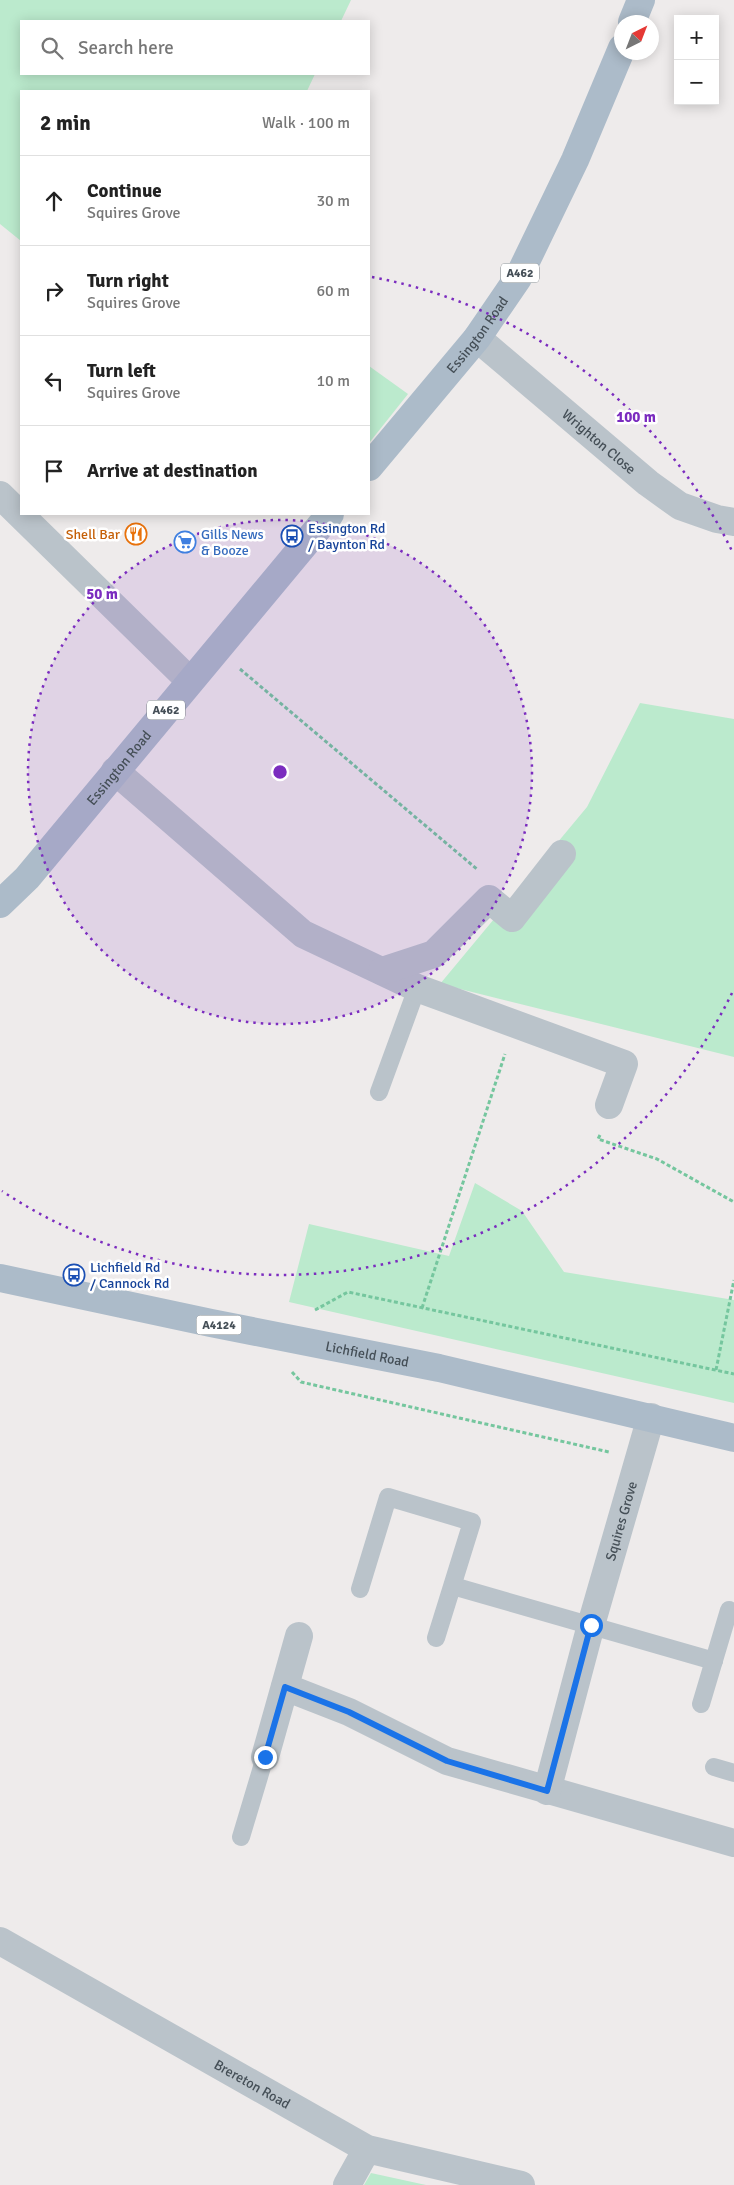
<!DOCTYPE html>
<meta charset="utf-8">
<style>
body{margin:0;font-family:Signika,sans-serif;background:#f6f6f6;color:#222}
.controls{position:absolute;right:15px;top:15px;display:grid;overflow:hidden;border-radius:0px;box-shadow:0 2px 12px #0003}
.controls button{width:45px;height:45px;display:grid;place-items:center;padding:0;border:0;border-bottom:1px solid #e0e0e0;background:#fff;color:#222;font:25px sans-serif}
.compass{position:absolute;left:614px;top:15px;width:45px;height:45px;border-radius:50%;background:#fff;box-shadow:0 2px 12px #0003;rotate:42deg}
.stop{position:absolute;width:15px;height:15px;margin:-11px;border:4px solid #1a73e8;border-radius:50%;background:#fff}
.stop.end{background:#1a73e8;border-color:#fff;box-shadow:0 1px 5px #0008}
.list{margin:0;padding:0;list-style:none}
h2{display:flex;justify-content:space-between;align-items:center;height:65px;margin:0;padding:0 20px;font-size:21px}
h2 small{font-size:16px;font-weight:400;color:#767676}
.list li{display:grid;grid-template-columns:32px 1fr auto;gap:15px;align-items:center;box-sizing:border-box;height:90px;padding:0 20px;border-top:1px solid #e0e0e0}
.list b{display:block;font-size:19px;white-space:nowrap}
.list p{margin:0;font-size:16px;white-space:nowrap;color:#767676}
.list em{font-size:16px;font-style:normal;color:#767676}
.icon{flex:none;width:28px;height:28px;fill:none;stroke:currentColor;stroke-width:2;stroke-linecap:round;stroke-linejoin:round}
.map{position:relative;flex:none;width:734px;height:2185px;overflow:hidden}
.search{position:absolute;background:#fff;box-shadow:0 2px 12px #0003;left:20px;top:20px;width:350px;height:55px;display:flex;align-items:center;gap:12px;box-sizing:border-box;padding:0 18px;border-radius:0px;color:#767676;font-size:19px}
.panel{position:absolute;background:#fff;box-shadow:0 2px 12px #0003;left:20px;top:90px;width:350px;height:425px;border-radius:0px}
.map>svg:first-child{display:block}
</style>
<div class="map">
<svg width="734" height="2185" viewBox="0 0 734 2185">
<rect width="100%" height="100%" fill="#eeebeb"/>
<g fill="#bbeacd">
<polygon points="0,0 351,0 341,21 21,21 21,74 315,74 307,91 21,91 21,241 0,224"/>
<polygon points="369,366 408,394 369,443"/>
<polygon points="640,703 734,719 734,1057 440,984 587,807"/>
<polygon points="475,1183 522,1211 564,1272 734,1300 734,1403 289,1302 309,1224 449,1256"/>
<polygon points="371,2173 426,2185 364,2185"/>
</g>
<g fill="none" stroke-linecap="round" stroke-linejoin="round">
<g stroke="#75c69e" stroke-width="3" stroke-dasharray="4 2.5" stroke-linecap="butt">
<polyline points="240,669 478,870"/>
<polyline points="600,1135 598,1139 657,1159 734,1202"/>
<polyline points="422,1308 505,1054"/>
<polyline points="315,1310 348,1292 734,1374"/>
<polyline points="716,1370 734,1280"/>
<polyline points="292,1372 301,1382 609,1452"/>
</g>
<g stroke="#bac3ca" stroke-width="18">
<polyline points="379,1092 417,988"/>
<polyline points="453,1586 714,1661"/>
<polyline points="360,1589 388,1497 472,1522 436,1638"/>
<polyline points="701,1704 729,1610"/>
<polyline points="714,1767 734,1773"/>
<polyline points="241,1837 265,1757"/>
</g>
<g stroke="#bac3ca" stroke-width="28">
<path id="s1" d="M477 338 648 483 680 506 717 519 734 522"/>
<polyline points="0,495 190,681"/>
<polyline points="115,771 303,934 417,988 624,1064 609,1105"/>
<polyline points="382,971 434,954 489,899 512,918 562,854"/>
<polyline points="285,1687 349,1712 447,1761 734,1843"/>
<polyline points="265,1757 299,1636"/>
<path id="s2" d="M547 1791 591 1625 651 1417"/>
<path id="s3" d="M0 1941 367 2149 521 2185"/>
<polyline points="347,2185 367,2149"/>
</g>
<g stroke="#acbbc9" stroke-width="28">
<polyline points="632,22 641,0"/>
<path id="s4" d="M369 467 477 338 518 278 575 160 622 48"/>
<path id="s5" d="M0 904 27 878 330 514"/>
<path id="s6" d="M0 1278 211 1323 439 1368 734 1438"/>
</g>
</g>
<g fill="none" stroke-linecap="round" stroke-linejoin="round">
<polyline stroke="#1a73e8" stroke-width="6" points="265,1757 285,1687 349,1712 447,1761 547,1791 591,1625"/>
</g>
<circle cx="280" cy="772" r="252" fill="#7b2cbf" fill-opacity=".12"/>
<g fill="none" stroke="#7b2cbf" stroke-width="2.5" stroke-dasharray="2.5 5">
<circle cx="280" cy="772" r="252"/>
<path d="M732 993A503 503 0 0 1 2 1191M372 277A503 503 0 0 1 732 551"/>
</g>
<defs>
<g id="restaurant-ring" transform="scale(1.125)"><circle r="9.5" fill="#fff" stroke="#e8710a" stroke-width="1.5"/><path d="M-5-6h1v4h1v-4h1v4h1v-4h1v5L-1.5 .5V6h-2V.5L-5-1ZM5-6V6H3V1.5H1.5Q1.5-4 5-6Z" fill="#e8710a"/></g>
<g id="bus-ring" transform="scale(1.125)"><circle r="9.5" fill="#fff" stroke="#1a4fb4" stroke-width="1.5"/><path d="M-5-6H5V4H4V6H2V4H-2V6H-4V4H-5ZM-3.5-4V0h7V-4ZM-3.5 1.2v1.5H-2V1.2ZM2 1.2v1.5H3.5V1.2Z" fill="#1a4fb4"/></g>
<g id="supermarket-ring" transform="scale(1.125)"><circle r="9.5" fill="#fff" stroke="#3f7fe0" stroke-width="1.5"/><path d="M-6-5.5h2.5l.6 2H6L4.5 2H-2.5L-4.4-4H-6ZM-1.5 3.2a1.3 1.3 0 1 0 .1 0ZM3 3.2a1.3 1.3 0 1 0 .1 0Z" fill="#3f7fe0"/></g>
</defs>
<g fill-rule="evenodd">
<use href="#restaurant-ring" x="136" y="534"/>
<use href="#bus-ring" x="292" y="536"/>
<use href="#supermarket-ring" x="185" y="542"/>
<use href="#bus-ring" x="74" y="1275"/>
</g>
<g text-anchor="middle" stroke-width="5" stroke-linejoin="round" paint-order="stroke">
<g fill="#fff" stroke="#7d8489" stroke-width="1">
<rect x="501" y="263.5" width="38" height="19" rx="4"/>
<rect x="147" y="700.5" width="38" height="19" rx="4"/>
<rect x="196.5" y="1315.5" width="45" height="19" rx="4"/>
</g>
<g font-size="12" font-weight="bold" fill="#454f57">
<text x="520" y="277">A462</text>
<text x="166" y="714">A462</text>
<text x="219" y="1329">A4124</text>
</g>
<g font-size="14" fill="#454f57" stroke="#fff">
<text dy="5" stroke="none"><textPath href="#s4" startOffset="171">Essington Road</textPath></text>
<text dy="5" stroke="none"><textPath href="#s1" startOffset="160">Wrighton Close</textPath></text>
<text dy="5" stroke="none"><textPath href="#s5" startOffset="181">Essington Road</textPath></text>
<text dy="5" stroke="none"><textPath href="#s6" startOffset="375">Lichfield Road</textPath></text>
<text dy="5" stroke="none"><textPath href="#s2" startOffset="280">Squires Grove</textPath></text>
<text dy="5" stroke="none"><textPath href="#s3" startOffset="290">Brereton Road</textPath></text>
</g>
<g font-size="14" fill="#164399" stroke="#fff" text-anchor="start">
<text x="308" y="533">Essington Rd<tspan x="308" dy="16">/ Baynton Rd</tspan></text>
<text x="90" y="1272">Lichfield Rd<tspan x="90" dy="16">/ Cannock Rd</tspan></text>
</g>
<g font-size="14" fill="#c56008" stroke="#fff" text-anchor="end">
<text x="120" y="539">Shell Bar</text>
</g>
<g font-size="14" fill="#366cbe" stroke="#fff" text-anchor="start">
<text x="201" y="539">Gills News<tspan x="201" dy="16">&amp; Booze</tspan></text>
</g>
</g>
<circle cx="280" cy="772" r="8" fill="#7b2cbf" stroke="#fff" stroke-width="2.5"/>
<g font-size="15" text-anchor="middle" font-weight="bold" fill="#7b2cbf" stroke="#fff" stroke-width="5" stroke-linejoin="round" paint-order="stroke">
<text x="636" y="422">100 m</text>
<text x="102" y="599">50 m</text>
</g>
</svg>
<div class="controls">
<button>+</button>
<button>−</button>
</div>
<svg class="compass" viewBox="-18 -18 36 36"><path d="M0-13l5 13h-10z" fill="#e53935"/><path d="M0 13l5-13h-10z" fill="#767676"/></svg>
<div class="stop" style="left:591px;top:1625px"></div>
<div class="stop end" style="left:265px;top:1757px"></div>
<div class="search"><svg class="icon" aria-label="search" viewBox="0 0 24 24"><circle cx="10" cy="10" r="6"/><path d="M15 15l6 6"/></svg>Search here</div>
<section class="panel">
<h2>2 min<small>Walk · 100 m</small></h2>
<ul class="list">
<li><svg class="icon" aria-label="ahead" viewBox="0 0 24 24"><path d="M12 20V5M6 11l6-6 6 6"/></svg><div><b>Continue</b><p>Squires Grove</p></div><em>30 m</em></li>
<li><svg class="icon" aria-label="right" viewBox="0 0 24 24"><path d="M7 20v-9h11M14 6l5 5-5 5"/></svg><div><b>Turn right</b><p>Squires Grove</p></div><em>60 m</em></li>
<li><svg class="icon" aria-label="left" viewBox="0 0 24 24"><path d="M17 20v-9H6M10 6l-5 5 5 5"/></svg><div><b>Turn left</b><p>Squires Grove</p></div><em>10 m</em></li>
<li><svg class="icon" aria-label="arrive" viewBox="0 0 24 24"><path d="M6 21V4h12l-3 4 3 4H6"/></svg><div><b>Arrive at destination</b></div></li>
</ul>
</section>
</div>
